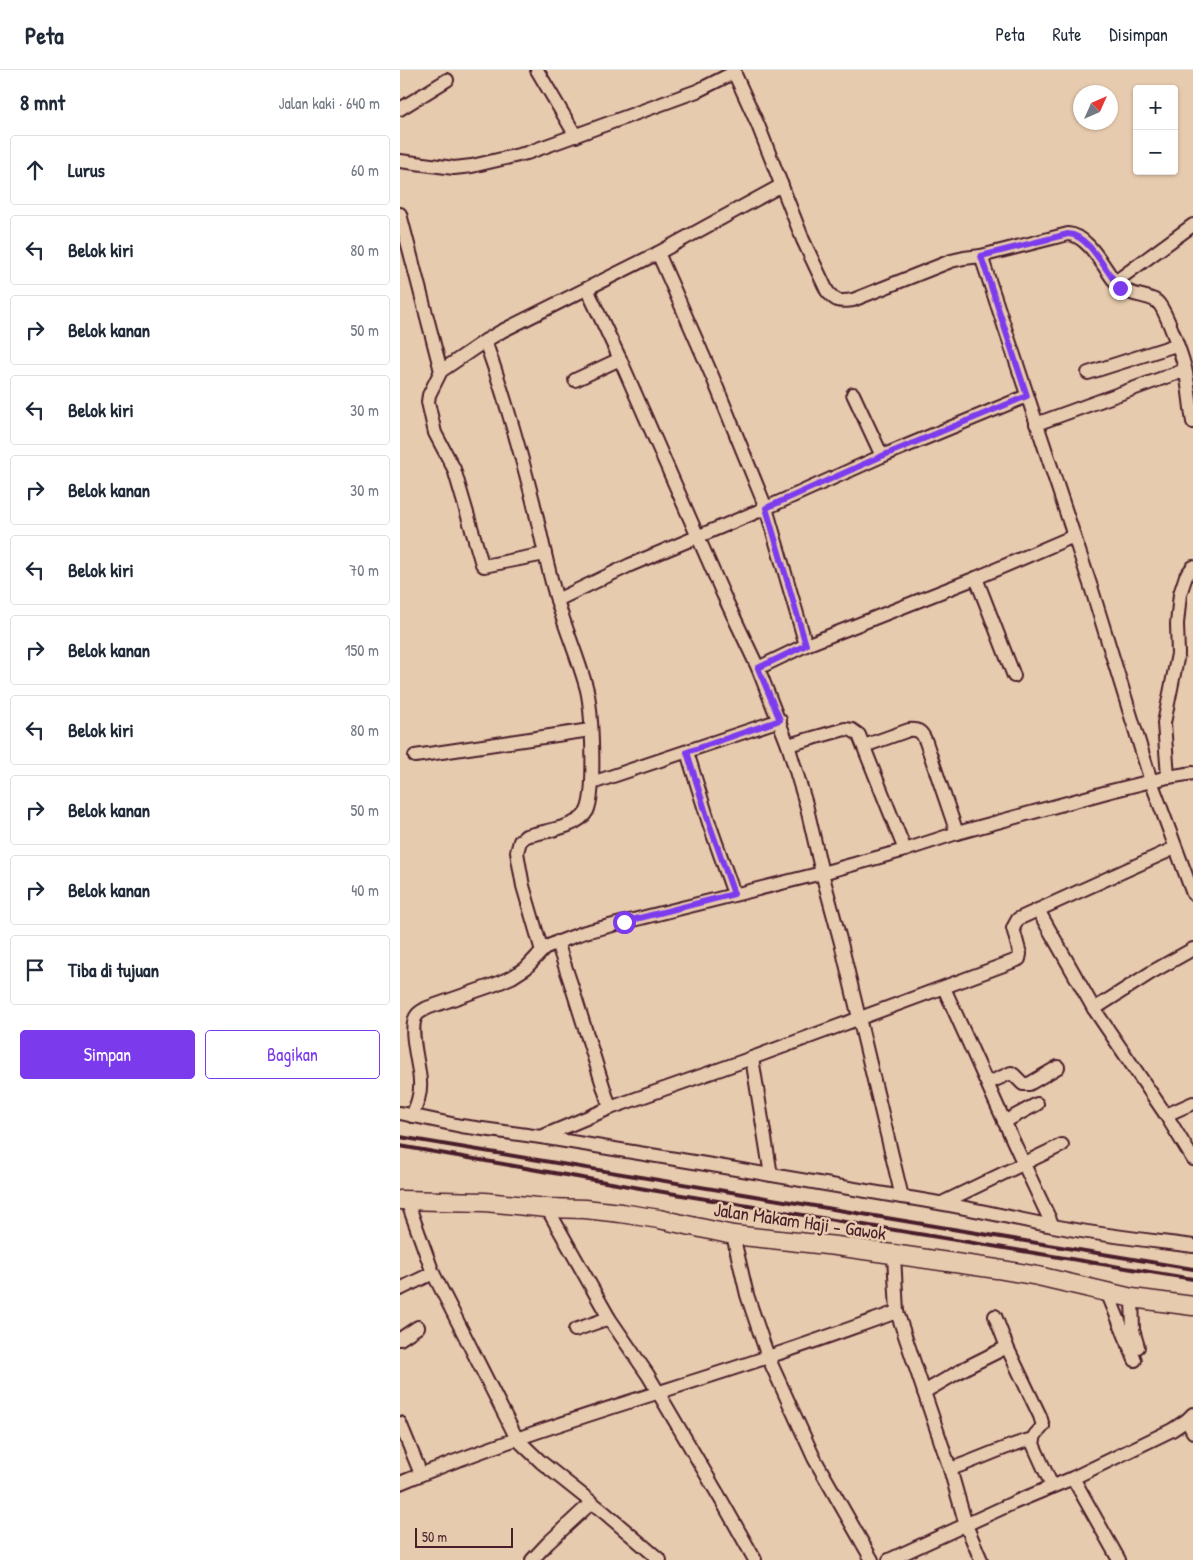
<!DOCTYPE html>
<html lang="id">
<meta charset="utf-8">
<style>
body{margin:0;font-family:"Patrick Hand",sans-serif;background:#f2f2f3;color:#1f2937}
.controls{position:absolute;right:15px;top:15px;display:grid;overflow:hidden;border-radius:5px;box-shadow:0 1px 4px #0004}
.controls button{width:45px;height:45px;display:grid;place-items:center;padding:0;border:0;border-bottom:1px solid #e0e1e3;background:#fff;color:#1f2937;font:25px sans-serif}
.compass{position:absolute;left:673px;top:15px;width:45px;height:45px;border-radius:50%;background:#fff;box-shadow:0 1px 4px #0004;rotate:45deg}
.scale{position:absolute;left:15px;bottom:12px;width:98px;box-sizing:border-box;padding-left:5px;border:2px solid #4a1f2b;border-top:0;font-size:14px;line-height:18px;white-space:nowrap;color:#4a1f2b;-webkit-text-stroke:4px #e7cbae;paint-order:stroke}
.stop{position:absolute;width:15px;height:15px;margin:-11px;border:4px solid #7c3aed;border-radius:50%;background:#fff}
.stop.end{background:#7c3aed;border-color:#fff;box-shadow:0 1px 5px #0008}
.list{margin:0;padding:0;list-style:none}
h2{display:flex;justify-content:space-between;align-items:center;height:65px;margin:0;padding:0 20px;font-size:21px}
h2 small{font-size:16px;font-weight:400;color:#747a83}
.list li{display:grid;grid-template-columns:32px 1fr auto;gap:15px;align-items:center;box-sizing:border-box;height:70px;margin:0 10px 10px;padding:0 10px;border:1px solid #e0e1e3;border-radius:5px}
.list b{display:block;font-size:19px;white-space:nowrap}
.list em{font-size:16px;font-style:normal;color:#747a83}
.actions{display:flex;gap:10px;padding:15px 20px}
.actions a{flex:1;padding:11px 0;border:1px solid #7c3aed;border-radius:5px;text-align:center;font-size:18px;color:#7c3aed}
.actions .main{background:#7c3aed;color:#fff}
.icon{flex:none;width:28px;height:28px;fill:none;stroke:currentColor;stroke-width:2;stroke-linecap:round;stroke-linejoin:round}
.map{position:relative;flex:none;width:793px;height:1490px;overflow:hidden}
header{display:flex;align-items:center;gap:30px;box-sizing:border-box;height:70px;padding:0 25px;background:#fff;border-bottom:1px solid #e0e1e3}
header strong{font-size:24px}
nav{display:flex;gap:28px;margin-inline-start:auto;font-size:18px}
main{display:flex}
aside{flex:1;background:#fff}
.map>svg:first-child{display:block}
</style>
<header>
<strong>Peta</strong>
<nav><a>Peta</a><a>Rute</a><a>Disimpan</a></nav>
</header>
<main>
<aside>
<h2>8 mnt<small>Jalan kaki · 640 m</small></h2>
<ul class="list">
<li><svg class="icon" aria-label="ahead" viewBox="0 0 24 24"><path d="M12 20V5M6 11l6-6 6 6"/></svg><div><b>Lurus</b></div><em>60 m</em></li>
<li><svg class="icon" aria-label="left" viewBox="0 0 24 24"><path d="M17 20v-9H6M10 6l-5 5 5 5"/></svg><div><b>Belok kiri</b></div><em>80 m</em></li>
<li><svg class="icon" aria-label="right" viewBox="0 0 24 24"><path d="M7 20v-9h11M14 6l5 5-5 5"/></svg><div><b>Belok kanan</b></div><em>50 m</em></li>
<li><svg class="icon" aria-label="left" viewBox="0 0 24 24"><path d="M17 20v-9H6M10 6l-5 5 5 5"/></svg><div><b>Belok kiri</b></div><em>30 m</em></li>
<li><svg class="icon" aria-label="right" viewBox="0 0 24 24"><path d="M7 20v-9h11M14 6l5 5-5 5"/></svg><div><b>Belok kanan</b></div><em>30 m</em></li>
<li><svg class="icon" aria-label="left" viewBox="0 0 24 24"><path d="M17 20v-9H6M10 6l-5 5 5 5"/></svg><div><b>Belok kiri</b></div><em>70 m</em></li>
<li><svg class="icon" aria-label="right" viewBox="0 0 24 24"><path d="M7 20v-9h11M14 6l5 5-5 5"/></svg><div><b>Belok kanan</b></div><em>150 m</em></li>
<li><svg class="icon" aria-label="left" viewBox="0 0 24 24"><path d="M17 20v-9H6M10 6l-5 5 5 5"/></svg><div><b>Belok kiri</b></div><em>80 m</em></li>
<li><svg class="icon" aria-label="right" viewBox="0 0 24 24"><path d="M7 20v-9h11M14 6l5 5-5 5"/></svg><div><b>Belok kanan</b></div><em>50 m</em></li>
<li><svg class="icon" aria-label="right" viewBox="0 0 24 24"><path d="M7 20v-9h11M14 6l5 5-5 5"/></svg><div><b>Belok kanan</b></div><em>40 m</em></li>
<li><svg class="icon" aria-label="arrive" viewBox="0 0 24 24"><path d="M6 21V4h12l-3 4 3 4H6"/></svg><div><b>Tiba di tujuan</b></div></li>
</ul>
<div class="actions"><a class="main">Simpan</a><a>Bagikan</a></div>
</aside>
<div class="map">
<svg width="793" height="1490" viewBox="0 0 793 1490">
<rect width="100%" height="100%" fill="#e7cbae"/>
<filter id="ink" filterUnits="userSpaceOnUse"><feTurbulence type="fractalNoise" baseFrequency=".02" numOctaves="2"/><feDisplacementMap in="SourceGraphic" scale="10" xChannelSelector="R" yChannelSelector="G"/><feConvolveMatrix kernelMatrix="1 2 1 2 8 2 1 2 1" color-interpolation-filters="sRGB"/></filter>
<g filter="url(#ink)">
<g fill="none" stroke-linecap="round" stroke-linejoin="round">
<g stroke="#4a1f2b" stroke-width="16">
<g id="street">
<polyline points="137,0 176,66"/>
<path d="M333 0 358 55 403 170 427 221C436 232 439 232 453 230L551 191 564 188 581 186 668 164C690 165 706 203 720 218 732 226 747 225 756 231 765 236 782 287 785 298 789 316 790 334 793 352"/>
<polyline points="0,39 47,10"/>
<polyline points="0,91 54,98 72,96 127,83 297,21 335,2"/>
<polyline points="0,144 41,301"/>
<polyline points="258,183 313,308 366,438 406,575"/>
<polyline points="581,186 692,520 751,711 793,824"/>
<polyline points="715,212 793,155"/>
<polyline points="187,219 220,289 323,524 358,598 388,675 406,734 422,803 441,873 502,1127"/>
<polyline points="85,271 41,301 29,325 28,332 35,363 54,399 82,494 84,496 145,484"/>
<polyline points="688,303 776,275"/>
<polyline points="175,310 220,289"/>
<polyline points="453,324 482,386"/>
<polyline points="636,354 785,300"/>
<polyline points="576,508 614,606"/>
<polyline points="157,530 230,495 366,438 482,386 627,326"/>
<polyline points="358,598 406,575 576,508 674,466"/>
<polyline points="388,675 445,659 452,660 459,665 505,780"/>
<path d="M464 676 509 660C519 659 522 662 526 672L557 763"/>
<polyline points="287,682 309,753 334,824"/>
<polyline points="15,686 190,660"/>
<polyline points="768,707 764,653 778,584 777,554 780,524 786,506 793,497"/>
<polyline points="192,713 380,650"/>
<polyline points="638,840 694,939 766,1045 793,1089"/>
<polyline points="157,872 171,914 210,1038"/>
<path d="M142 881 123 816 119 794 117 782 119 775 120 771 126 766C144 761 178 758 187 741 196 722 192 642 187 620 179 590 166 561 157 530 147 498 141 464 133 431 119 377 104 323 85 271L102 261 258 183 382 115"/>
<path d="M544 918C580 997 615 1077 653 1156"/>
<polyline points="694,939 752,902 793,879"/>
<polyline points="352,988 371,1105"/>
<polyline points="588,1013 611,1003 614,1005 623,1014 629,1014 658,997"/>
<path d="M0 1043 61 1056 141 1067 318 1096 502 1127C553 1134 602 1146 653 1156 699 1165 746 1170 793 1176"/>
<polyline points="766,1045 793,1033"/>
<path d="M12 1046C17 1034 21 1024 20 1012 20 996 7 957 17 945 19 942 24 940 27 938L96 914 112 907 126 898 142 881 148 876 185 862 422 803 505 780 557 763 711 721 768 707 793 703"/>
<polyline points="604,1052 637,1034"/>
<polyline points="141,1067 210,1038 352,988 617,890 619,889 620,884 613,858 618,849 775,778"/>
<polyline points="7,1131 33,1203 117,1369 141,1392 205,1443 260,1490"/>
<polyline points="542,1133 662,1075"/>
<polyline points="147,1138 209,1248 248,1305 323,1433 355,1490"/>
<polyline points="333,1165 347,1225 368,1287 414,1388 472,1490"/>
<polyline points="494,1185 497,1242 550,1399 566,1455 581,1490"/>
<polyline points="0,1219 33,1203"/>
<polyline points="707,1222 735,1290"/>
<polyline points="732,1228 733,1260 738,1277"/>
<polyline points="595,1246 607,1277 640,1346 643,1356 635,1365 633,1374 652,1416"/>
<polyline points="175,1260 209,1248"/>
<polyline points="0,1269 18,1257"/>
<polyline points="524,1322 567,1297 607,1277"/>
<polyline points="787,1350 793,1362"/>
<polyline points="0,1353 21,1404"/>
<path d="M550 1399C578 1390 604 1376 633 1369"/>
<polyline points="673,1408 719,1490"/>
<path d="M0 1413C120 1363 245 1328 368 1287 411 1273 454 1257 497 1242"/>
<polyline points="132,1490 148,1473 191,1433"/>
<polyline points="489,1490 613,1433 673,1408 772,1360 787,1350 793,1344"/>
</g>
</g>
<g stroke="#4a1f2b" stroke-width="21">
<polyline id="secondary" points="0,1130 85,1132 147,1138 185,1139 221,1143 259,1149 333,1165 436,1176 597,1199 638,1206 732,1228 793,1236"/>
</g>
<use href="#street" stroke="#e7cbae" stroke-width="12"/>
<use href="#secondary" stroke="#e7cbae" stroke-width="18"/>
<g stroke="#4a1f2b" stroke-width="4">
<polyline points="0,1067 793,1199"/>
<polyline points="0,1076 251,1120 793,1209"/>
</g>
</g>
</g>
<g fill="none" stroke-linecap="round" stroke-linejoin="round" filter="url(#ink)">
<path stroke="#7c3aed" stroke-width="6" d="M224 852 334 824 309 753 287 682 380 650 358 598 406 575 366 438 482 386 627 326 581 186 668 164C690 165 706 203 720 218"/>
</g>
<g text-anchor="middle" stroke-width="5" stroke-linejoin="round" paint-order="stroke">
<g font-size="19" fill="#4a1f2b" stroke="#e7cbae">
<text transform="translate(400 1151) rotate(8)" y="7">Jalan Makam Haji - Gawok</text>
</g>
</g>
</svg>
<div class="controls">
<button>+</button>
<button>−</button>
</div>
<svg class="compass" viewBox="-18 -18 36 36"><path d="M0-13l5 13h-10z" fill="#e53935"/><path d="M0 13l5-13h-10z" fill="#747a83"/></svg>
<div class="scale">50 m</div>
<div class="stop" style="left:224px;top:852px"></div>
<div class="stop end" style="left:720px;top:218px"></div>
</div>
</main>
